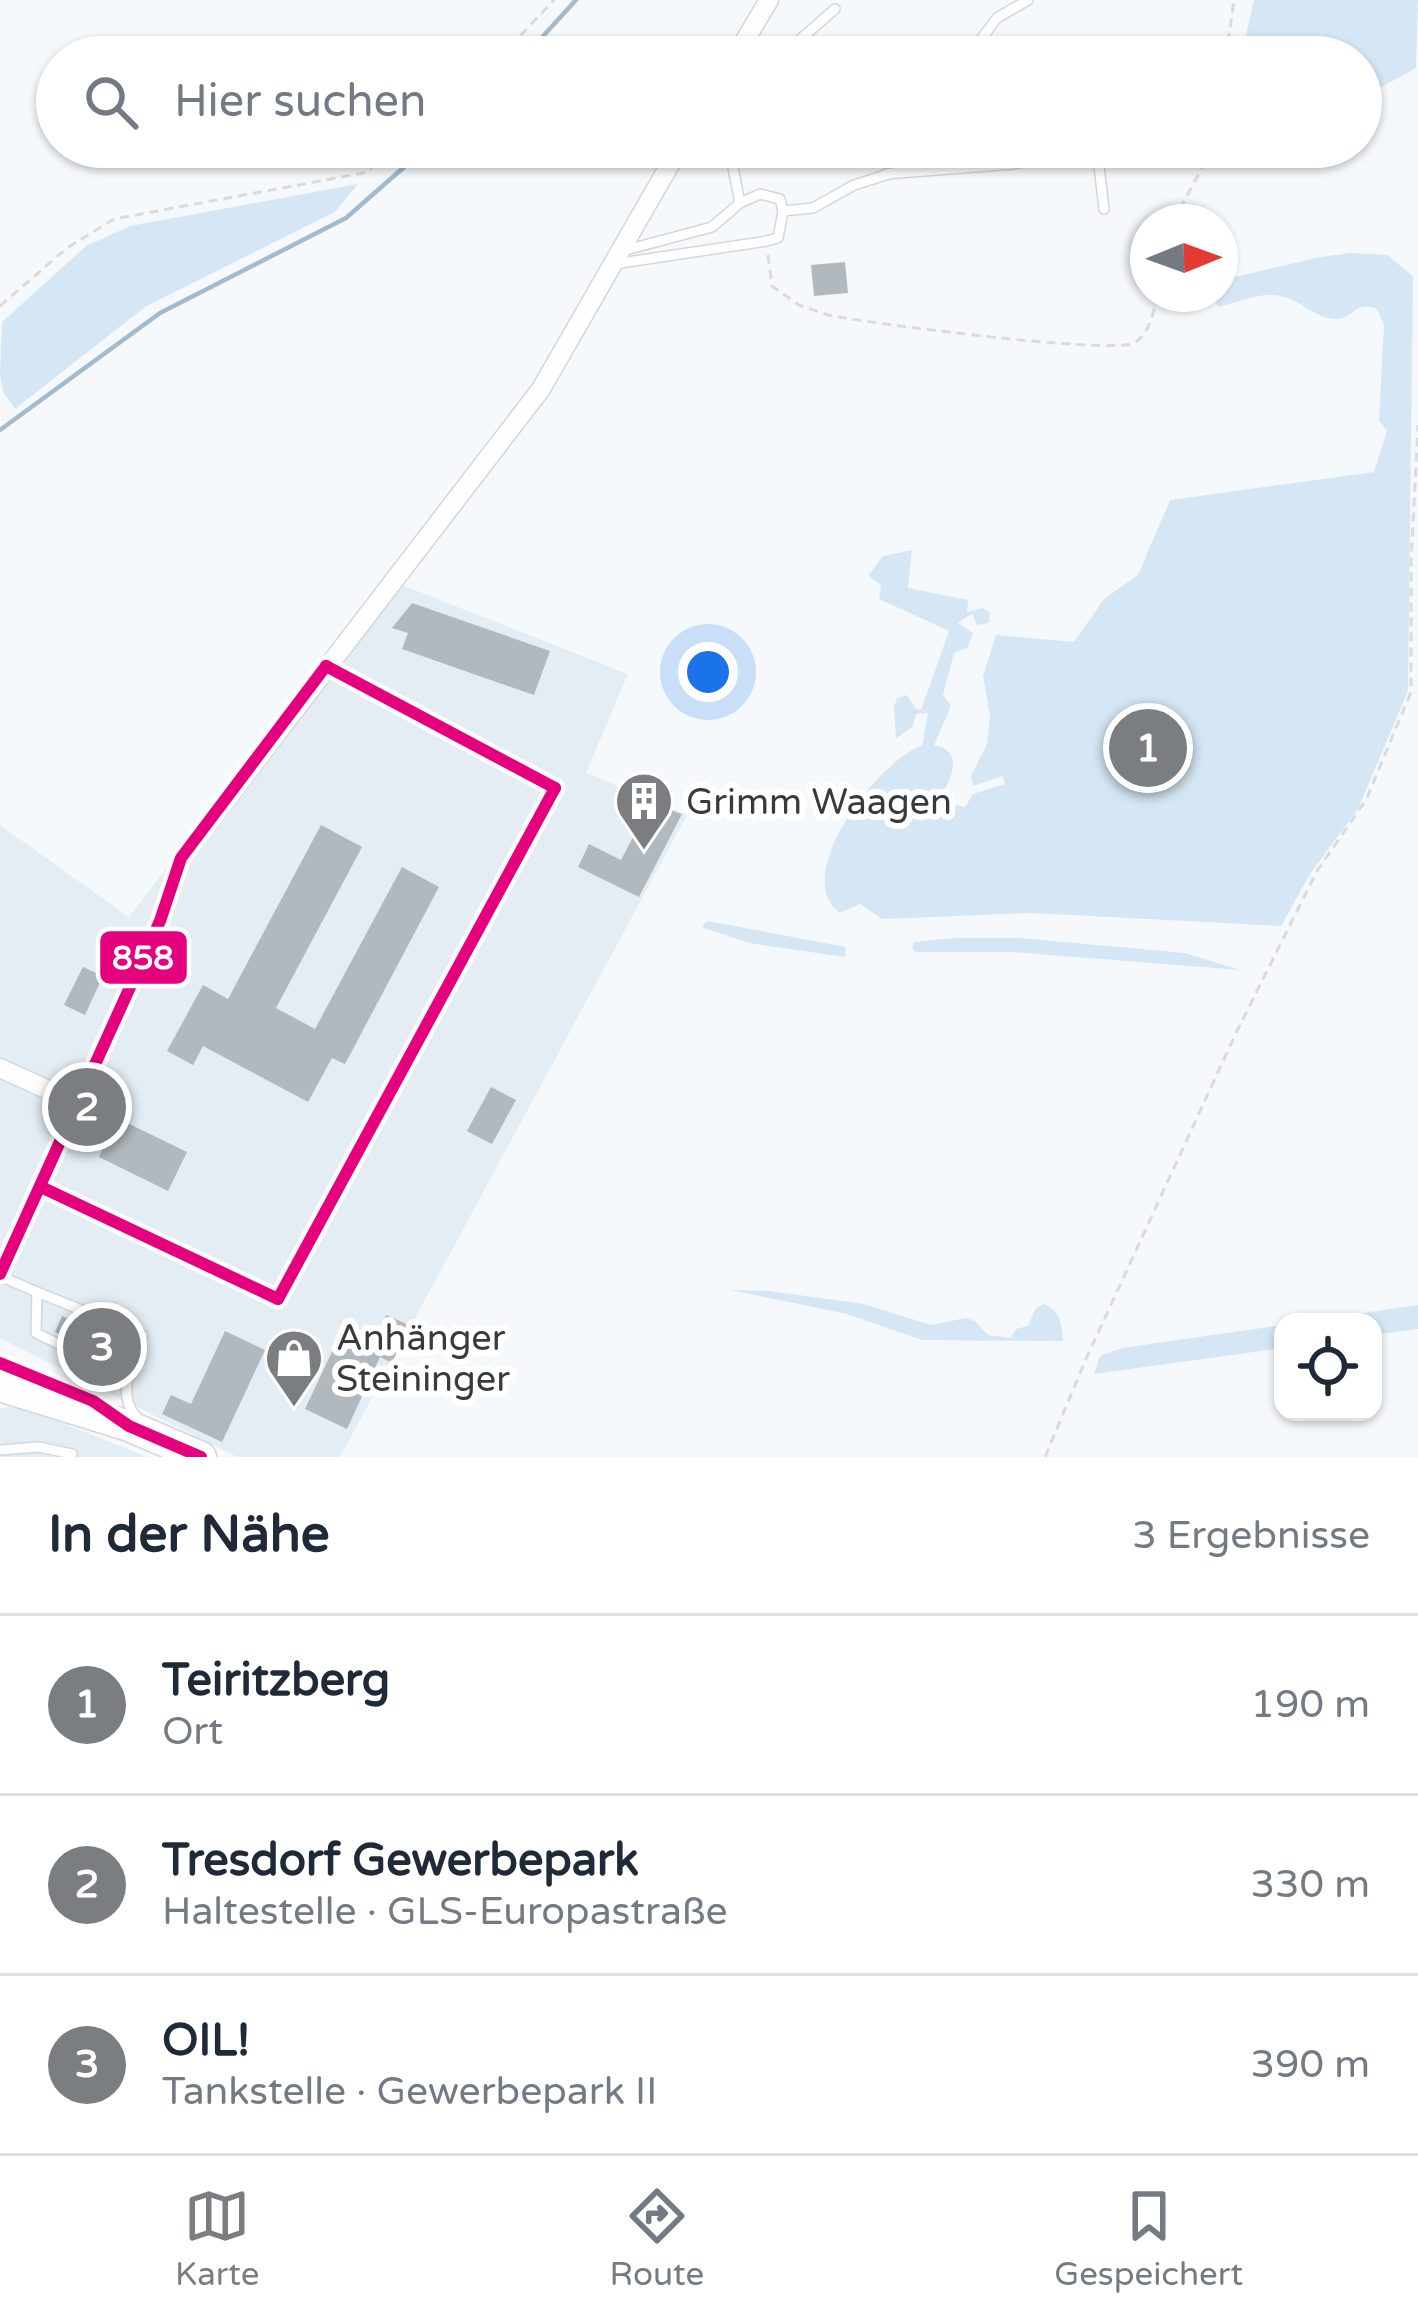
<!DOCTYPE html>
<html lang="de">
<meta charset="utf-8">
<style>
body{margin:0;font-family:"Varela Round",sans-serif;background:#f2f2f3;color:#1f2937}
.controls{position:absolute;right:36px;bottom:36px;display:grid;overflow:hidden;border-radius:24px;box-shadow:0 3px 9px #0004}
.controls button{width:108px;height:108px;display:grid;place-items:center;padding:0;border:0;border-bottom:3px solid #e0e1e3;background:#fff;color:#1f2937;font:60px sans-serif}
.compass{position:absolute;left:1130px;top:204px;width:108px;height:108px;border-radius:50%;background:#fff;box-shadow:0 3px 9px #0004;rotate:89deg}
.you{position:absolute;left:708px;top:672px;width:42px;height:42px;margin:-30px;border:9px solid #fff;border-radius:50%;background:#1a73e8;box-shadow:0 0 0 18px #1a73e833}
.badge{display:grid;place-items:center;width:78px;height:78px;border-radius:50%;background:#7a7e80;color:#fff;font-size:39px;font-weight:700}
.pin{position:absolute;translate:-50% -50%;border:6px solid #fff;box-shadow:0 3px 12px #0006}
.list{margin:0;padding:0;list-style:none}
h2{display:flex;justify-content:space-between;align-items:center;height:156px;margin:0;padding:0 48px;font-size:51px}
h2 small{font-size:39px;font-weight:400;color:#747a83}
.list li{display:grid;grid-template-columns:78px 1fr auto;gap:36px;align-items:center;box-sizing:border-box;height:180px;padding:0 48px;border-top:3px solid #e0e1e3}
.list b{display:block;font-size:45px;white-space:nowrap}
.list p{margin:0;font-size:39px;white-space:nowrap;color:#747a83}
.list em{font-size:39px;font-style:normal;color:#747a83}
.icon{flex:none;width:66px;height:66px;fill:none;stroke:currentColor;stroke-width:2;stroke-linecap:round;stroke-linejoin:round}
.map{position:relative;flex:none;width:1418px;height:1457px;overflow:hidden}
.search{position:absolute;background:#fff;box-shadow:0 3px 9px #0004;left:36px;right:36px;top:36px;height:132px;display:flex;align-items:center;gap:30px;box-sizing:border-box;padding:0 42px;border-radius:66px;color:#747a83;font-size:45px}
.sheet{height:696px;background:#fff}
nav{display:flex;justify-content:space-around;align-items:center;box-sizing:border-box;height:168px;border-top:3px solid #e0e1e3;background:#fff;font-size:33px;color:#747a83}
nav a{display:grid;justify-items:center;gap:6px}
nav .on{color:#7a7e80}
.map>svg:first-child{display:block}
</style>
<div class="map">
<svg width="1418" height="1457" viewBox="0 0 1418 1457">
<rect width="100%" height="100%" fill="#f6f9fc"/>
<g fill="#e4edf3">
<polygon points="389,580 628,674 586,773 687,815 340,1457 237,1457 0,1338 0,825 129,917"/>
<polygon points="18,1405 147,1457 0,1457 0,1409"/>
</g>
<g fill="#d5e7f4">
<polygon points="1254,0 1418,0 1416,68 1378,89 1367,127 1361,131 1361,57 1241,57"/>
<polygon points="358,184 335,212 145,307 15,409 3,392 0,374 2,322 86,246 130,226"/>
<path d="M1352 253 1387 255 1413 276 1408 691 1358 809 1310 874 1281 926 1032 913 882 919 860 904 840 913C788 877 881 757 922 746L928 713 916 714 913 726 896 739 894 707 897 698 907 695 916 709 921 710 949 631 879 599 881 585 868 576 883 556 912 550 908 588 968 600 967 612 982 608 990 612 989 623 977 625 972 614 958 623 973 633 968 647 954 653 943 695 951 706 934 745C962 750 954 775 942 794L947 803 965 807 973 794 1005 784 1003 776 973 786 971 776 987 744 990 716 983 676 996 635 1074 642 1104 599 1138 575 1170 500 1374 472 1387 431 1379 420 1384 325 1377 309C1355 299 1354 320 1335 319 1321 319 1305 306 1292 300 1268 288 1243 301 1219 307L1206 294H1220L1222 280 1320 257Z"/>
<polygon points="708,921 846,947 845,957 749,943 701,927"/>
<polygon points="954,938 1020,938 1185,953 1240,970 1013,952 915,952 912,948 914,942"/>
<path d="M730 1290 769 1291 864 1304 931 1325 966 1318 975 1321 988 1335 1011 1338 1016 1329 1028 1326 1035 1309 1043 1304C1060 1308 1063 1328 1063 1341L922 1340 847 1314Z"/>
<polygon points="1418,1305 1418,1329 1373,1335 1373,1322 1303,1322"/>
<polygon points="1283,1325 1283,1348 1094,1374 1100,1356 1122,1348"/>
</g>
<g fill="none" stroke-linecap="round" stroke-linejoin="round">
<g stroke="#a3bbcd" stroke-width="4.5">
<polyline points="524,57 576,0"/>
<polyline points="0,430 160,313 346,218 427,147"/>
</g>
</g>
<g fill="#b1b8be">
<polygon points="845,262 848,293 814,296 811,265"/>
<polygon points="412,603 550,651 534,695 402,649 408,633 392,628"/>
<polygon points="651,803 682,814 639,897 578,867 589,844 621,860"/>
<polygon points="321,825 362,847 276,1008 315,1029 402,867 439,887 345,1064 332,1058 308,1102 203,1046 193,1065 167,1051 203,985 228,999"/>
<polygon points="83,967 103,976 85,1015 64,1005"/>
<polygon points="491,1087 516,1100 492,1144 467,1131"/>
<polygon points="117,1118 187,1152 168,1191 99,1157"/>
<polygon points="386,1315 409,1325 392,1363 380,1357 347,1429 305,1409 346,1322 377,1336"/>
<polygon points="62,1316 98,1332 101,1328 125,1337 114,1360 116,1362 55,1332"/>
<polygon points="225,1331 265,1350 222,1442 162,1414 171,1395 191,1404"/>
</g>
<g fill="none" stroke-linecap="round" stroke-linejoin="round">
<g stroke="#d4d6d9" stroke-width="12">
<g id="service">
<polyline points="780,57 835,9"/>
<polyline points="968,57 997,18 1028,0"/>
<polyline points="729,147 740,203"/>
<polyline points="886,174 1014,164 1055,152 1085,150 1099,166 1104,209"/>
<polyline points="783,211 813,208 854,185 905,169 931,147"/>
<polyline points="614,264 767,241 778,238 783,211 780,199 760,194 740,203 712,227 622,251"/>
<polyline points="0,1276 37,1292 36,1333 128,1378"/>
<path d="M37 1292 143 1335C134 1360 115 1394 136 1416"/>
<polyline points="0,1450 39,1447 72,1454"/>
</g>
</g>
<g stroke="#d4d6d9" stroke-width="21">
<g id="minor">
<polyline points="735,57 769,0"/>
<polyline points="0,1068 77,1103"/>
<polyline points="41,1187 278,1299 555,788 326,666"/>
<polyline points="0,1274 160,921 181,858 541,389 680,147"/>
</g>
</g>
<g stroke="#d4d6d9" stroke-width="33">
<polyline id="primary" points="0,1386 129,1426 201,1457"/>
</g>
<g stroke="#dadbdc" stroke-width="3" stroke-dasharray="9 6" stroke-linecap="butt">
<polyline points="500,57 554,0"/>
<polyline points="1226,57 1234,0"/>
<polyline points="1173,222 1204,164 1208,147"/>
<path d="M768 255 772 286 799 305 828 315C867 323 1112 355 1134 343 1150 334 1154 311 1157 294"/>
<polyline points="0,306 67,248 114,219 363,173 403,147"/>
<polyline points="1045,1457 1086,1359 1236,1033 1317,871 1366,800 1411,692 1411,563 1418,425"/>
</g>
<use href="#service" stroke="#fefeff" stroke-width="9"/>
<use href="#minor" stroke="#fefeff" stroke-width="18"/>
<use href="#primary" stroke="#fefeff" stroke-width="30"/>
<g stroke="#fff" stroke-width="21">
<g id="bus-1">
<polyline points="326,666 555,788"/>
<polyline points="41,1187 278,1299"/>
<polyline points="0,1274 160,921 181,858 326,666"/>
<polyline points="278,1299 555,788"/>
<polyline points="0,1363 93,1401 129,1426 201,1457"/>
</g>
</g>
<use href="#bus-1" stroke="#e5007d" stroke-width="12"/>
</g>
<defs>
<g id="building-pin" transform="scale(3)"><path d="M0 17L-7.5 6A9.5 9.5 0 1 1 7.5 6Z" fill="#7a7e80" stroke="#fff"/><path d="M-4-6H4V6H1V3H-1V6H-4ZM-2.5-4.3h1.7v1.8h-1.7ZM.8-4.3h1.7v1.8H.8ZM-2.5-1h1.7V.8h-1.7ZM.8-1h1.7V.8H.8Z" fill="#fff"/></g>
<g id="shop-pin" transform="scale(3)"><path d="M0 17L-7.5 6A9.5 9.5 0 1 1 7.5 6Z" fill="#7a7e80" stroke="#fff"/><path d="M-5-2.5h2.3a2.7 3.5 0 0 1 5.4 0H5L5.5 6h-11ZM-1.5-2.5h3a1.5 2.3 0 0 0-3 0Z" fill="#fff"/></g>
</defs>
<g fill-rule="evenodd">
<use href="#building-pin" x="644" y="801"/>
<use href="#shop-pin" x="294" y="1358"/>
</g>
<g text-anchor="middle" stroke-width="12" stroke-linejoin="round" paint-order="stroke">
<g font-size="36" fill="#383b3d" stroke="#fff" text-anchor="start">
<text x="686" y="814">Grimm Waagen</text>
<text x="336" y="1350">Anhänger<tspan x="336" dy="41">Steininger</tspan></text>
</g>
</g>
<rect stroke="#fff" stroke-width="4.5" x="98" y="929" width="91" height="57" rx="12" fill="#e5007d"/>
<g font-size="33" text-anchor="middle" font-weight="bold" fill="#fff">
<text x="143" y="969">858</text>
</g>
</svg>
<div class="controls">
<button><svg class="icon" aria-label="locate" viewBox="0 0 24 24"><circle cx="12" cy="12" r="6"/><path d="M12 2v4M12 18v4M2 12h4M18 12h4"/></svg></button>
</div>
<svg class="compass" viewBox="-18 -18 36 36"><path d="M0-13l5 13h-10z" fill="#e53935"/><path d="M0 13l5-13h-10z" fill="#747a83"/></svg>
<div class="you"></div>
<div class="pin badge" style="left:1148px;top:748px">1</div>
<div class="pin badge" style="left:87px;top:1107px">2</div>
<div class="pin badge" style="left:102px;top:1347px">3</div>
<div class="search"><svg class="icon" aria-label="search" viewBox="0 0 24 24"><circle cx="10" cy="10" r="6"/><path d="M15 15l6 6"/></svg>Hier suchen</div>
</div>
<section class="sheet">
<h2>In der Nähe<small>3 Ergebnisse</small></h2>
<ul class="list">
<li><span class="badge">1</span><div><b>Teiritzberg</b><p>Ort</p></div><em>190 m</em></li>
<li><span class="badge">2</span><div><b>Tresdorf Gewerbepark</b><p>Haltestelle · GLS-Europastraße</p></div><em>330 m</em></li>
<li><span class="badge">3</span><div><b>OIL!</b><p>Tankstelle · Gewerbepark II</p></div><em>390 m</em></li>
</ul>
</section>
<nav>
<a class="on"><svg class="icon" aria-label="map" viewBox="0 0 24 24"><path d="M3 6l6-2 6 2 6-2v14l-6 2-6-2-6 2zM9 4v14M15 6v14"/></svg>Karte</a>
<a><svg class="icon" aria-label="directions" viewBox="0 0 24 24"><path d="M12 3l9 9-9 9-9-9zM9 14v-3h6M13 9l2 2-2 2"/></svg>Route</a>
<a><svg class="icon" aria-label="saved" viewBox="0 0 24 24"><path d="M7 4h10v16l-5-4-5 4z"/></svg>Gespeichert</a>
</nav>
